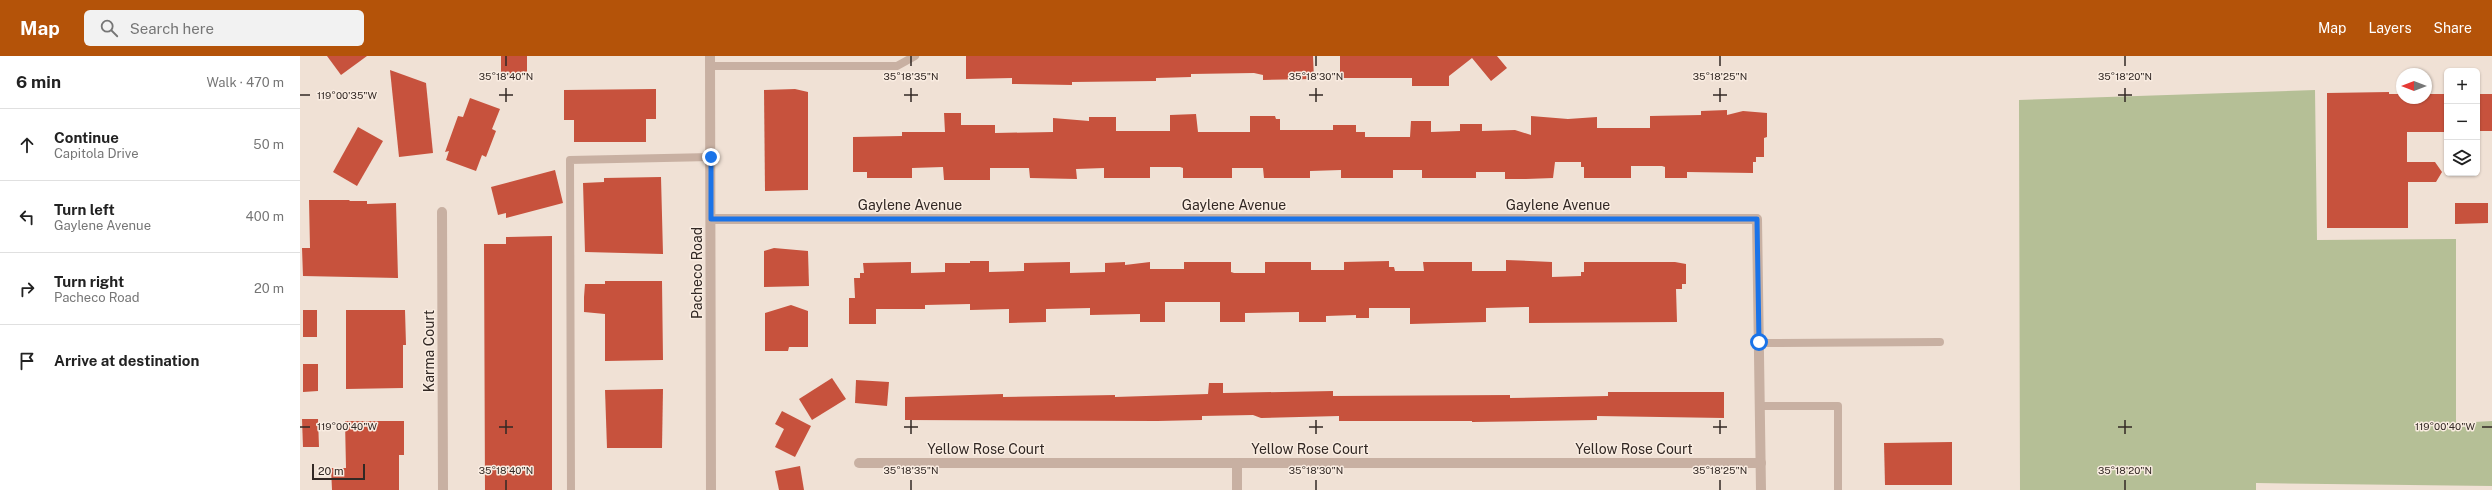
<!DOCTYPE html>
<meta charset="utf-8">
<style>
body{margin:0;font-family:"Public Sans",sans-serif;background:#f2f2f2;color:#222}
.controls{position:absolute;right:12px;top:12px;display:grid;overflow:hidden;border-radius:6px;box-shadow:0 1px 3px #0004}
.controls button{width:36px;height:36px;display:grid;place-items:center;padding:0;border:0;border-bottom:1px solid #e0e0e0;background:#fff;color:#222;font:20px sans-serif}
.compass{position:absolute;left:2096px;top:12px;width:36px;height:36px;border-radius:50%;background:#fff;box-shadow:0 1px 3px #0004;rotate:270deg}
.scale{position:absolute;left:12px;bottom:10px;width:53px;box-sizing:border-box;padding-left:4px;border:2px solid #322824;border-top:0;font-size:11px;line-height:14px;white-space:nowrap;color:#322824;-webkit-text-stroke:3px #f9ece1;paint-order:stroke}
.stop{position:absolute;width:12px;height:12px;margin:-9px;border:3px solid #1a73e8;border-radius:50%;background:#fff}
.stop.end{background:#1a73e8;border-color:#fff;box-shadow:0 1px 4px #0008}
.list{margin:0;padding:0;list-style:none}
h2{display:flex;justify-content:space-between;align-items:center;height:52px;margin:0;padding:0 16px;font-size:17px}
h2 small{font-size:13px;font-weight:400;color:#767676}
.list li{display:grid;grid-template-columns:26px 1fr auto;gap:12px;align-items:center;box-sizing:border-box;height:72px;padding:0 16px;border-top:1px solid #e0e0e0}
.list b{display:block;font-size:15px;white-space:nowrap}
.list p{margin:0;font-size:13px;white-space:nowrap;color:#767676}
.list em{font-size:13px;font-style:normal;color:#767676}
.icon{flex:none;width:22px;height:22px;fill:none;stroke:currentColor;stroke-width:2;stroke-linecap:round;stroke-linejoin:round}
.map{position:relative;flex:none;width:2192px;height:434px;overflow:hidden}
header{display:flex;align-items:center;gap:24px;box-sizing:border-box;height:56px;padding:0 20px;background:#b45309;color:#fff}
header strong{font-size:19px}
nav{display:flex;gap:22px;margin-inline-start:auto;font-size:14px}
.search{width:280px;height:36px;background:#f2f2f2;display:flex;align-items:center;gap:10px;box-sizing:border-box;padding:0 14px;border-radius:6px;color:#767676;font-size:15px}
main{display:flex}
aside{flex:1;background:#fff}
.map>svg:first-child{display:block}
</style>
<header>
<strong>Map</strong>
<div class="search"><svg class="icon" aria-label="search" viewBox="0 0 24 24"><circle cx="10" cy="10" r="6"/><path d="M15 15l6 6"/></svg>Search here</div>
<nav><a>Map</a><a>Layers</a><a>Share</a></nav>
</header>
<main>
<aside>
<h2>6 min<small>Walk · 470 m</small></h2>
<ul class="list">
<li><svg class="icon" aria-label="ahead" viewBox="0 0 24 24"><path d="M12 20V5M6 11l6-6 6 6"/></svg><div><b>Continue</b><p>Capitola Drive</p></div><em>50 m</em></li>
<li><svg class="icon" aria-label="left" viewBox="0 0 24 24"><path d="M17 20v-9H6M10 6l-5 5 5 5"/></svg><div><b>Turn left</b><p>Gaylene Avenue</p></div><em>400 m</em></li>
<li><svg class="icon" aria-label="right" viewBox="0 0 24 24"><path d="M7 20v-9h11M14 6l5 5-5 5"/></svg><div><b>Turn right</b><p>Pacheco Road</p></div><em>20 m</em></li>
<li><svg class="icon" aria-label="arrive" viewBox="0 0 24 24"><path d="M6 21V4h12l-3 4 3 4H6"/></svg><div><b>Arrive at destination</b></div></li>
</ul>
</aside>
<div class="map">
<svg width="2192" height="434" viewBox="0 0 2192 434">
<rect width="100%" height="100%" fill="#f0e1d5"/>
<polygon fill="#b5bf96" points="2015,34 2017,184 2156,183 2156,367 2192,365 2192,430 1956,427 1956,434 1720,434 1719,44"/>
<g fill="#c7523d">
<polygon points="27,0 67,0 41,19"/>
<rect x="201" y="0" width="26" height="19"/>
<polygon points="666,0 1013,0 1014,23 963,24 963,19 954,17 891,18 891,21 856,22 856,25 772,26 772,29 712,28 712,22 666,23"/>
<polygon points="1040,0 1197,0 1207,12 1191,25 1172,2 1149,20 1149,30 1112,30 1112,22 1040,22"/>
<polygon points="90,14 126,27 133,97 99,101"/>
<polygon points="356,33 356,63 346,63 346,86 274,86 274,64 264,64 264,34"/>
<polygon points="495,33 508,36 508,134 465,135 464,34"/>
<polygon points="2089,36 2089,38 2102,38 2102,42 2126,42 2126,38 2147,38 2147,76 2107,76 2107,106 2135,106 2142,116 2136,126 2108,126 2108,172 2027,172 2027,37"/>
<rect x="2177" y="38" width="15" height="37"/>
<polygon points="170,42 200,53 192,73 196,75 186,101 182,99 176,115 146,104 149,95 145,96 158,60 163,61"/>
<polygon points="1427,54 1427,59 1443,55 1467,57 1467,81 1464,82 1464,101 1456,101 1456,106 1453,106 1453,117 1387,116 1387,122 1365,122 1365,111 1362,110 1331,110 1331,122 1284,122 1284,111 1281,111 1281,106 1255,106 1253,122 1226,123 1205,123 1205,116 1176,116 1176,122 1122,122 1122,114 1093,114 1093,122 1041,122 1041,114 1010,115 1010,122 964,122 963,112 932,112 932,122 883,122 883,112 880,111 850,111 850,122 804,122 804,112 776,113 777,123 730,122 729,112 690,112 690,124 644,124 643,111 612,112 612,122 567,122 567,116 553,116 553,81 602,80 602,76 645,76 644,57 661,57 661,69 695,69 695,77 753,76 753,62 789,65 789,61 816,61 816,75 870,75 870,59 896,58 898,76 950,76 950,60 975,60 976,63 980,63 980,74 1033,74 1033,69 1056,69 1056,76 1065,76 1065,81 1110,81 1111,65 1131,65 1131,76 1160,75 1160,68 1182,68 1182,75 1215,74 1231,79 1231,60 1268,63 1297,61 1297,72 1350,72 1350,60 1401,59 1401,55"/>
<polygon points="58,71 83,85 57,130 33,116"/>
<polygon points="255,114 263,147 206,162 206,157 198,159 191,131"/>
<polygon points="361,121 363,198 285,196 283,127 304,126 304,122"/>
<polygon points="9,144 50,144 49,145 67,145 67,148 96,147 98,222 3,220 2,192 10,192"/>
<polygon points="2155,147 2188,147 2188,167 2155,168"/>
<polygon points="252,180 252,434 185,434 184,188 206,188 206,181"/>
<polygon points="474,192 508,195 509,230 464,231 464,195"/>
<polygon points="1206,204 1252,206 1252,221 1281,220 1281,216 1284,216 1284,206 1375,206 1386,208 1386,228 1382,228 1382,233 1376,233 1377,266 1229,267 1229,251 1186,252 1186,266 1110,268 1110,252 1069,252 1069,262 1056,262 1056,259 1026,260 1026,266 999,266 999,256 945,257 945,266 920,266 920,246 865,246 865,266 840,266 840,258 790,259 790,252 746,253 746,266 709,267 709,253 670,254 670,248 625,249 625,253 576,253 576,268 549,268 549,242 555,242 554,222 560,222 560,217 564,217 563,207 611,206 611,217 645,216 645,207 670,207 670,205 689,205 689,216 724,215 724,207 770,206 770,217 805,216 805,207 825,206 825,209 850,206 850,213 884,213 884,206 931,206 931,216 934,217 965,217 965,206 1011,206 1011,214 1044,214 1044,206 1089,205 1089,211 1094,211 1095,215 1124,215 1123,206 1172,206 1172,215 1206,215"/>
<polygon points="305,225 362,225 363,304 305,305 305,258 284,256 284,241 285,228 305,228"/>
<polygon points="491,249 508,255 508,291 489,291 488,295 465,295 465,257"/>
<rect x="3" y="254" width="14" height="27"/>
<polygon points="46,254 105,254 106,289 103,289 103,332 46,333"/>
<polygon points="3,308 18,308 18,335 3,336"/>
<polygon points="532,322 546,343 512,364 499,343"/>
<polygon points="556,324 589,326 587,350 555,347"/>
<polygon points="909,327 923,327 923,337 1033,335 1033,340 1210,339 1210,342 1308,340 1308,336 1424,336 1424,362 1297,360 1297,364 1172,366 1172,365 1039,365 1039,360 961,362 953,359 902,360 902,364 857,365 605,364 605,341 703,338 703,341 815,339 815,341 908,338"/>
<polygon points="363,333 362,392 307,392 305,334"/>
<polygon points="482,355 511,370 495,401 475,391 484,373 475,368"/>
<polygon points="2,363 18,363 19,391 3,391"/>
<polygon points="45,365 104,365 104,399 99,399 99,434 32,434 31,412 46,412"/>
<polygon points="1652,386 1652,429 1585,429 1584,387"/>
<polygon points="500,410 504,434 479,434 475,415"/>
</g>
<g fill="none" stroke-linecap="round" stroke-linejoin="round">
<g stroke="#c8b0a2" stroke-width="8">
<polyline points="410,10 597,10 615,0"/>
<polyline points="1459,287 1640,286"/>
<polyline points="1460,350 1538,350 1538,434"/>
<polyline points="271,434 270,104 411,101"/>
</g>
<g stroke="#c8b0a2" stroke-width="10">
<polyline points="142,156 143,434"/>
<polyline points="411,163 1457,163 1461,434"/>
<polyline points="559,407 1461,407"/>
<polyline points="937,407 937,434"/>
</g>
<polyline stroke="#c8b0a2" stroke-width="10" points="410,0 411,434"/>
</g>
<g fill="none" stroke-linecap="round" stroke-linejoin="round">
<polyline stroke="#1a73e8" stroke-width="5" points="411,101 411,163 1457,163 1459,286"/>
</g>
<path fill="none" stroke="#322824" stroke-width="1.5" d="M206 0V10M611 0V10M1016 0V10M1420 0V10M1825 0V10M206 32V46M611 32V46M1016 32V46M1420 32V46M1825 32V46M0 39H10M199 39H213M604 39H618M1009 39H1023M1413 39H1427M1818 39H1832M206 364V378M611 364V378M1016 364V378M1420 364V378M1825 364V378M0 371H10M199 371H213M604 371H618M1009 371H1023M1413 371H1427M1818 371H1832M2182 371H2192M206 424V434M611 424V434M1016 424V434M1420 424V434M1825 424V434"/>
<g text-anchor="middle" stroke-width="3" stroke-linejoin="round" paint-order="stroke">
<g font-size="14" fill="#322824" stroke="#f9ece1">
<text x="610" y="154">Gaylene Avenue</text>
<text x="934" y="154">Gaylene Avenue</text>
<text x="1258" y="154">Gaylene Avenue</text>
<text transform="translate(397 217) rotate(-90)" y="5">Pacheco Road</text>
<text transform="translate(129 295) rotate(-90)" y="5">Karma Court</text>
<text x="686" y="398">Yellow Rose Court</text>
<text x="1010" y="398">Yellow Rose Court</text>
<text x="1334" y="398">Yellow Rose Court</text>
</g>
</g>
<g font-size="10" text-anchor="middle" fill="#322824" stroke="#f9ece1" stroke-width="3" stroke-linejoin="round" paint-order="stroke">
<text x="206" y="24">35°18'40"N</text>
<text x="611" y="24">35°18'35"N</text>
<text x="1016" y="24">35°18'30"N</text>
<text x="1420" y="24">35°18'25"N</text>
<text x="1825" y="24">35°18'20"N</text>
<text x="47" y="43">119°00'35"W</text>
<text x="2145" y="374">119°00'40"W</text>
<text x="47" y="374">119°00'40"W</text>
<text x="206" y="418">35°18'40"N</text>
<text x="611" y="418">35°18'35"N</text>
<text x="1016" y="418">35°18'30"N</text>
<text x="1420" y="418">35°18'25"N</text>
<text x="1825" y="418">35°18'20"N</text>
</g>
</svg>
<div class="controls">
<button>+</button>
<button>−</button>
<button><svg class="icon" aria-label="layers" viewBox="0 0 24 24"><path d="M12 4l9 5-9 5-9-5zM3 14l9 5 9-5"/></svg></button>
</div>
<svg class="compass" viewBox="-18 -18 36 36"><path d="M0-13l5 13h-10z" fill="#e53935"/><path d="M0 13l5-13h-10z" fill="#767676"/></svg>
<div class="scale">20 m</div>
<div class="stop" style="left:1459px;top:286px"></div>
<div class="stop end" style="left:411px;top:101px"></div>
</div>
</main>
